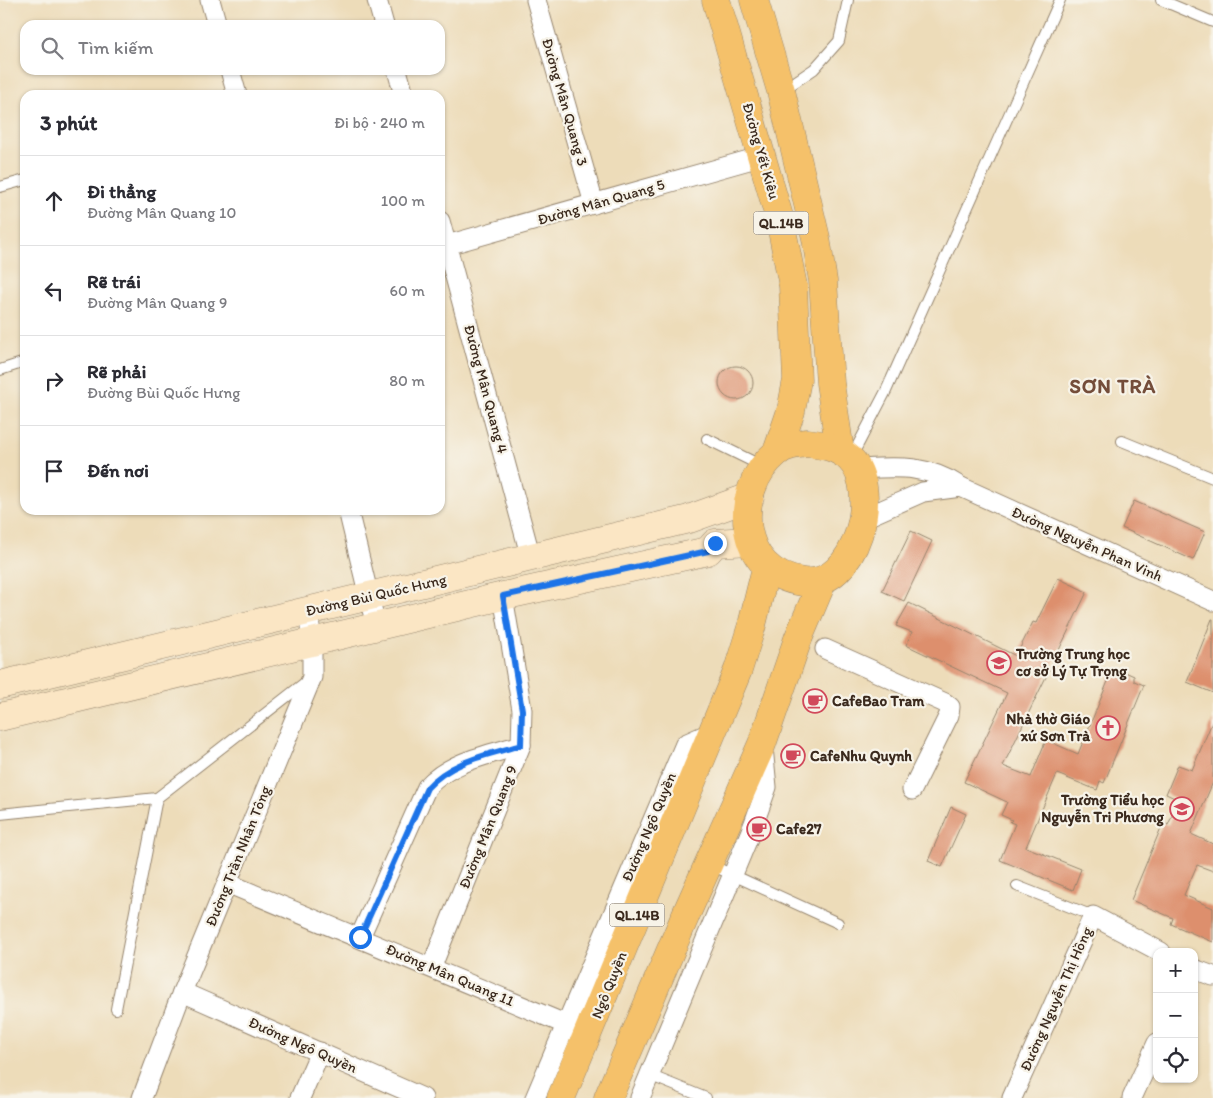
<!DOCTYPE html>
<html lang="vi">
<meta charset="utf-8">
<style>
body{margin:0;font-family:Itim,sans-serif;background:#f7f7f7;color:#2b2b33}
.controls{position:absolute;right:15px;bottom:15px;display:grid;overflow:hidden;border-radius:10px;box-shadow:0 1px 4px #0004}
.controls button{width:45px;height:45px;display:grid;place-items:center;padding:0;border:0;border-bottom:1px solid #e1e1e2;background:#fff;color:#2b2b33;font:25px sans-serif}
.stop{position:absolute;width:15px;height:15px;margin:-11px;border:4px solid #1a73e8;border-radius:50%;background:#fff}
.stop.end{background:#1a73e8;border-color:#fff;box-shadow:0 1px 5px #0008}
.list{margin:0;padding:0;list-style:none}
h2{display:flex;justify-content:space-between;align-items:center;height:65px;margin:0;padding:0 20px;font-size:21px}
h2 small{font-size:16px;font-weight:400;color:#7c7c81}
.list li{display:grid;grid-template-columns:32px 1fr auto;gap:15px;align-items:center;box-sizing:border-box;height:90px;padding:0 20px;border-top:1px solid #e1e1e2}
.list b{display:block;font-size:19px;white-space:nowrap}
.list p{margin:0;font-size:16px;white-space:nowrap;color:#7c7c81}
.list em{font-size:16px;font-style:normal;color:#7c7c81}
.icon{flex:none;width:28px;height:28px;fill:none;stroke:currentColor;stroke-width:2;stroke-linecap:round;stroke-linejoin:round}
.map{position:relative;flex:none;width:1213px;height:1098px;overflow:hidden}
.search{position:absolute;background:#fff;box-shadow:0 1px 4px #0004;left:20px;top:20px;width:425px;height:55px;display:flex;align-items:center;gap:12px;box-sizing:border-box;padding:0 18px;border-radius:15px;color:#7c7c81;font-size:19px}
.panel{position:absolute;background:#fff;box-shadow:0 1px 4px #0004;left:20px;top:90px;width:425px;height:425px;border-radius:15px}
.map>svg:first-child{display:block}
</style>
<div class="map">
<svg width="1213" height="1098" viewBox="0 0 1213 1098">
<rect width="100%" height="100%" fill="#f7f3e8"/>
<filter id="ink" filterUnits="userSpaceOnUse"><feTurbulence type="fractalNoise" baseFrequency=".02" numOctaves="2"/><feDisplacementMap in="SourceGraphic" scale="10" xChannelSelector="R" yChannelSelector="G"/><feConvolveMatrix kernelMatrix="1 2 1 2 8 2 1 2 1" color-interpolation-filters="sRGB"/></filter>
<filter id="wash" filterUnits="userSpaceOnUse"><feTurbulence type="fractalNoise" baseFrequency=".0096" numOctaves="4" result="noise"/><feDisplacementMap in="SourceGraphic" scale="20" xChannelSelector="R" yChannelSelector="G"/><feGaussianBlur stdDeviation="1.12" result="paint"/><feColorMatrix in="noise" values="0 0 0 0 0 0 0 0 0 0 0 0 0 0 0 0 0 1.4 0 .05"/><feComposite in="paint" operator="in"/></filter>
<g filter="url(#wash)">
<rect width="100%" height="100%" fill="#eddcb9"/>
<g id="blocks">
<g fill="#dd8f6d">
<circle cx="736" cy="383" r="17"/>
<polygon points="1134,501 1205,532 1193,560 1122,528"/>
<polygon points="911,531 932,541 904,601 882,591"/>
<polygon points="1058,578 1087,592 1003,766 1031,777 1046,740 1078,754 1111,674 1120,678 1123,671 1134,676 1134,681 1144,685 1104,783 1100,781 1097,790 1057,774 1026,847 1081,869 1073,890 1000,860 1015,824 1010,822 1012,820 1001,815 1007,802 964,782 1007,693 906,645 912,632 896,626 909,603 1016,656 1033,622 1036,623"/>
<polygon points="1212,619 1213,619 1213,693 1187,682"/>
<polygon points="1213,720 1213,782 1191,834 1213,844 1213,871 1197,865 1184,895 1213,908 1213,942 1171,924 1173,918 1131,900 1163,823 1168,825 1179,800 1166,794 1178,765 1192,770"/>
<polygon points="951,807 966,814 942,867 928,861"/>
</g>
</g>
</g>
<g filter="url(#ink)">
<use href="#blocks" fill-opacity="0" stroke="#94836c" stroke-width="1"/>
<g fill="none" stroke-linecap="round" stroke-linejoin="round">
<g stroke="#94836c" stroke-width="12">
<g id="lane">
<polyline points="1161,0 1213,22"/>
<polyline points="783,90 814,69 839,41 848,0"/>
<polyline points="0,187 25,180"/>
<polyline points="0,370 25,362"/>
<polyline points="707,439 762,466"/>
<polyline points="1122,441 1213,478"/>
<polyline points="851,458 886,391 1060,0"/>
<polyline points="0,814 157,798"/>
<polyline points="709,864 838,923"/>
<polyline points="1017,886 1093,916"/>
<polyline points="116,1009 157,798 307,681"/>
<polyline points="649,1075 706,1098"/>
</g>
</g>
<g stroke="#94836c" stroke-width="21">
<g id="street">
<polyline points="210,0 217,25"/>
<polyline points="377,0 384,25"/>
<polyline points="536,0 594,204"/>
<polyline points="230,70 237,95"/>
<polyline points="397,70 404,95"/>
<polyline points="440,221 531,558"/>
<polyline points="440,247 763,156"/>
<path d="M858 469C899 467 925 464 961 487L1213 601"/>
<polyline points="348,510 376,626"/>
<polyline points="862,519 923,492 961,487"/>
<polyline points="825,649 945,703 950,707 949,715 912,790"/>
<polyline points="227,883 577,1029"/>
<path d="M360 937 427 787C451 761 488 755 521 745"/>
<polyline points="432,966 521,745 522,710 503,596"/>
<polyline points="1194,969 1213,976"/>
<polyline points="182,992 423,1098"/>
<polyline points="142,1098 182,992 312,677 312,642 308,611"/>
<polyline points="300,1098 320,1052"/>
<polyline points="535,1098 685,744 712,732"/>
<polyline points="640,1098 753,826 767,787 763,747"/>
<polyline points="1012,1098 1093,916 1161,952"/>
<polyline points="1132,1098 1157,1043"/>
</g>
</g>
<g stroke="#94836c" stroke-width="29">
<g id="secondary">
<polyline points="0,685 689,519 750,497"/>
<polyline points="0,717 503,596 708,551 715,543 749,541"/>
</g>
</g>
<g stroke="#94836c" stroke-width="29">
<g id="highway">
<polyline points="716,0 780,220 793,286 797,380 791,411 777,452"/>
<polyline points="754,0 781,91 816,238 823,281 830,383 840,451"/>
<path d="M808 443C823 445 838 447 850 459 882 490 856 589 803 582 737 574 731 491 776 453 785 445 797 444 808 443Z"/>
<polyline points="561,1098 738,670 752,625 766,568"/>
<polyline points="608,1098 687,912 762,744 798,639 823,580"/>
</g>
</g>
<use href="#lane" stroke="#fff" stroke-width="10"/>
<use href="#street" stroke="#fff" stroke-width="19"/>
<use href="#secondary" stroke="#fbe6c4" stroke-width="28"/>
<use href="#highway" stroke="#f5c16b" stroke-width="28"/>
</g>
</g>
<g fill="none" stroke-linecap="round" stroke-linejoin="round" filter="url(#ink)">
<path stroke="#1a73e8" stroke-width="6" d="M360 937 427 788C451 761 488 755 521 745L522 710 503 596 708 551 715 543"/>
</g>
<defs>
<g id="school-ring" transform="scale(1.25)"><circle r="9.5" fill="#f7f3e8" stroke="#d1495b" stroke-width="1.5"/><path d="M0-5L7-2L0 1L-7-2ZM-4 1L0 2.5L4 1V4Q0 6-4 4Z" fill="#d1495b"/></g>
<g id="cafe-ring" transform="scale(1.25)"><circle r="9.5" fill="#f7f3e8" stroke="#d1495b" stroke-width="1.5"/><path d="M-5.5-4.5H6V0H3Q3 3.5 0 3.5H-2.5Q-5.5 3.5-5.5 0ZM3-3.2v2h1.7v-2ZM-6 4.5H4V6H-6Z" fill="#d1495b"/></g>
<g id="church-ring" transform="scale(1.25)"><circle r="9.5" fill="#f7f3e8" stroke="#d1495b" stroke-width="1.5"/><path d="M-1.2-6h2.4v3.5h3.3v2.4h-3.3V6h-2.4V-.1h-3.3v-2.4h3.3Z" fill="#d1495b"/></g>
</defs>
<g fill-rule="evenodd">
<use href="#school-ring" x="999" y="663"/>
<use href="#cafe-ring" x="815" y="701"/>
<use href="#church-ring" x="1108" y="728"/>
<use href="#cafe-ring" x="793" y="756"/>
<use href="#school-ring" x="1182" y="809"/>
<use href="#cafe-ring" x="759" y="829"/>
</g>
<g text-anchor="middle" stroke-width="4.5" stroke-linejoin="round" paint-order="stroke">
<g fill="#f7f3e8" stroke="#73665b" stroke-width="1">
<rect x="753.5" y="211.5" width="55" height="23" rx="4"/>
<rect x="609.5" y="903.5" width="55" height="23" rx="4"/>
</g>
<g font-size="14" font-weight="bold" fill="#3b2a1e">
<text x="781" y="228">QL.14B</text>
<text x="637" y="920">QL.14B</text>
</g>
<g font-size="15" fill="#3b2a1e" stroke="#f7f3e8">
<text transform="translate(565 102) rotate(74)" y="5">Đường Mân Quang 3</text>
<text transform="translate(761 151) rotate(74)" y="5">Đường Yết Kiêu</text>
<text transform="translate(601 202) rotate(-16)" y="5">Đường Mân Quang 5</text>
<text transform="translate(486 389) rotate(75)" y="5">Đường Mân Quang 4</text>
<text transform="translate(1087 544) rotate(24)" y="5">Đường Nguyễn Phan Vinh</text>
<text transform="translate(376 595) rotate(-13)" y="5">Đường Bùi Quốc Hưng</text>
<text transform="translate(488 827) rotate(-68)" y="5">Đường Mân Quang 9</text>
<text transform="translate(649 827) rotate(-67)" y="5">Đường Ngô Quyền</text>
<text transform="translate(238 856) rotate(-68)" y="5">Đường Trần Nhân Tông</text>
<text transform="translate(450 975) rotate(23)" y="5">Đường Mân Quang 11</text>
<text transform="translate(609 985) rotate(-68)" y="5">Ngô Quyền</text>
<text transform="translate(1056 999) rotate(-66)" y="5">Đường Nguyễn Thị Hồng</text>
<text transform="translate(303 1045) rotate(24)" y="5">Đường Ngô Quyền</text>
</g>
<g font-size="15" font-weight="bold" fill="#3b2a1e" stroke="#f7f3e8" text-anchor="start">
<text x="1016" y="659">Trường Trung học<tspan x="1016" dy="17">cơ sở Lý Tự Trọng</tspan></text>
<text x="832" y="706">CafeBao Tram</text>
<text x="1090" y="724" text-anchor="end">Nhà thờ Giáo<tspan x="1090" dy="17">xứ Sơn Trà</tspan></text>
<text x="810" y="761">CafeNhu Quynh</text>
<text x="1164" y="805" text-anchor="end">Trường Tiểu học<tspan x="1164" dy="17">Nguyễn Tri Phương</tspan></text>
<text x="776" y="834">Cafe27</text>
</g>
<g font-size="20" font-weight="bold" letter-spacing="1" fill="#744d3a" stroke="#f7f3e8">
<text x="1113" y="393">SƠN TRÀ</text>
</g>
</g>
</svg>
<div class="controls">
<button>+</button>
<button>−</button>
<button><svg class="icon" aria-label="locate" viewBox="0 0 24 24"><circle cx="12" cy="12" r="6"/><path d="M12 2v4M12 18v4M2 12h4M18 12h4"/></svg></button>
</div>
<div class="stop" style="left:360px;top:937px"></div>
<div class="stop end" style="left:715px;top:543px"></div>
<div class="search"><svg class="icon" aria-label="search" viewBox="0 0 24 24"><circle cx="10" cy="10" r="6"/><path d="M15 15l6 6"/></svg>Tìm kiếm</div>
<section class="panel">
<h2>3 phút<small>Đi bộ · 240 m</small></h2>
<ul class="list">
<li><svg class="icon" aria-label="ahead" viewBox="0 0 24 24"><path d="M12 20V5M6 11l6-6 6 6"/></svg><div><b>Đi thẳng</b><p>Đường Mân Quang 10</p></div><em>100 m</em></li>
<li><svg class="icon" aria-label="left" viewBox="0 0 24 24"><path d="M17 20v-9H6M10 6l-5 5 5 5"/></svg><div><b>Rẽ trái</b><p>Đường Mân Quang 9</p></div><em>60 m</em></li>
<li><svg class="icon" aria-label="right" viewBox="0 0 24 24"><path d="M7 20v-9h11M14 6l5 5-5 5"/></svg><div><b>Rẽ phải</b><p>Đường Bùi Quốc Hưng</p></div><em>80 m</em></li>
<li><svg class="icon" aria-label="arrive" viewBox="0 0 24 24"><path d="M6 21V4h12l-3 4 3 4H6"/></svg><div><b>Đến nơi</b></div></li>
</ul>
</section>
</div>
